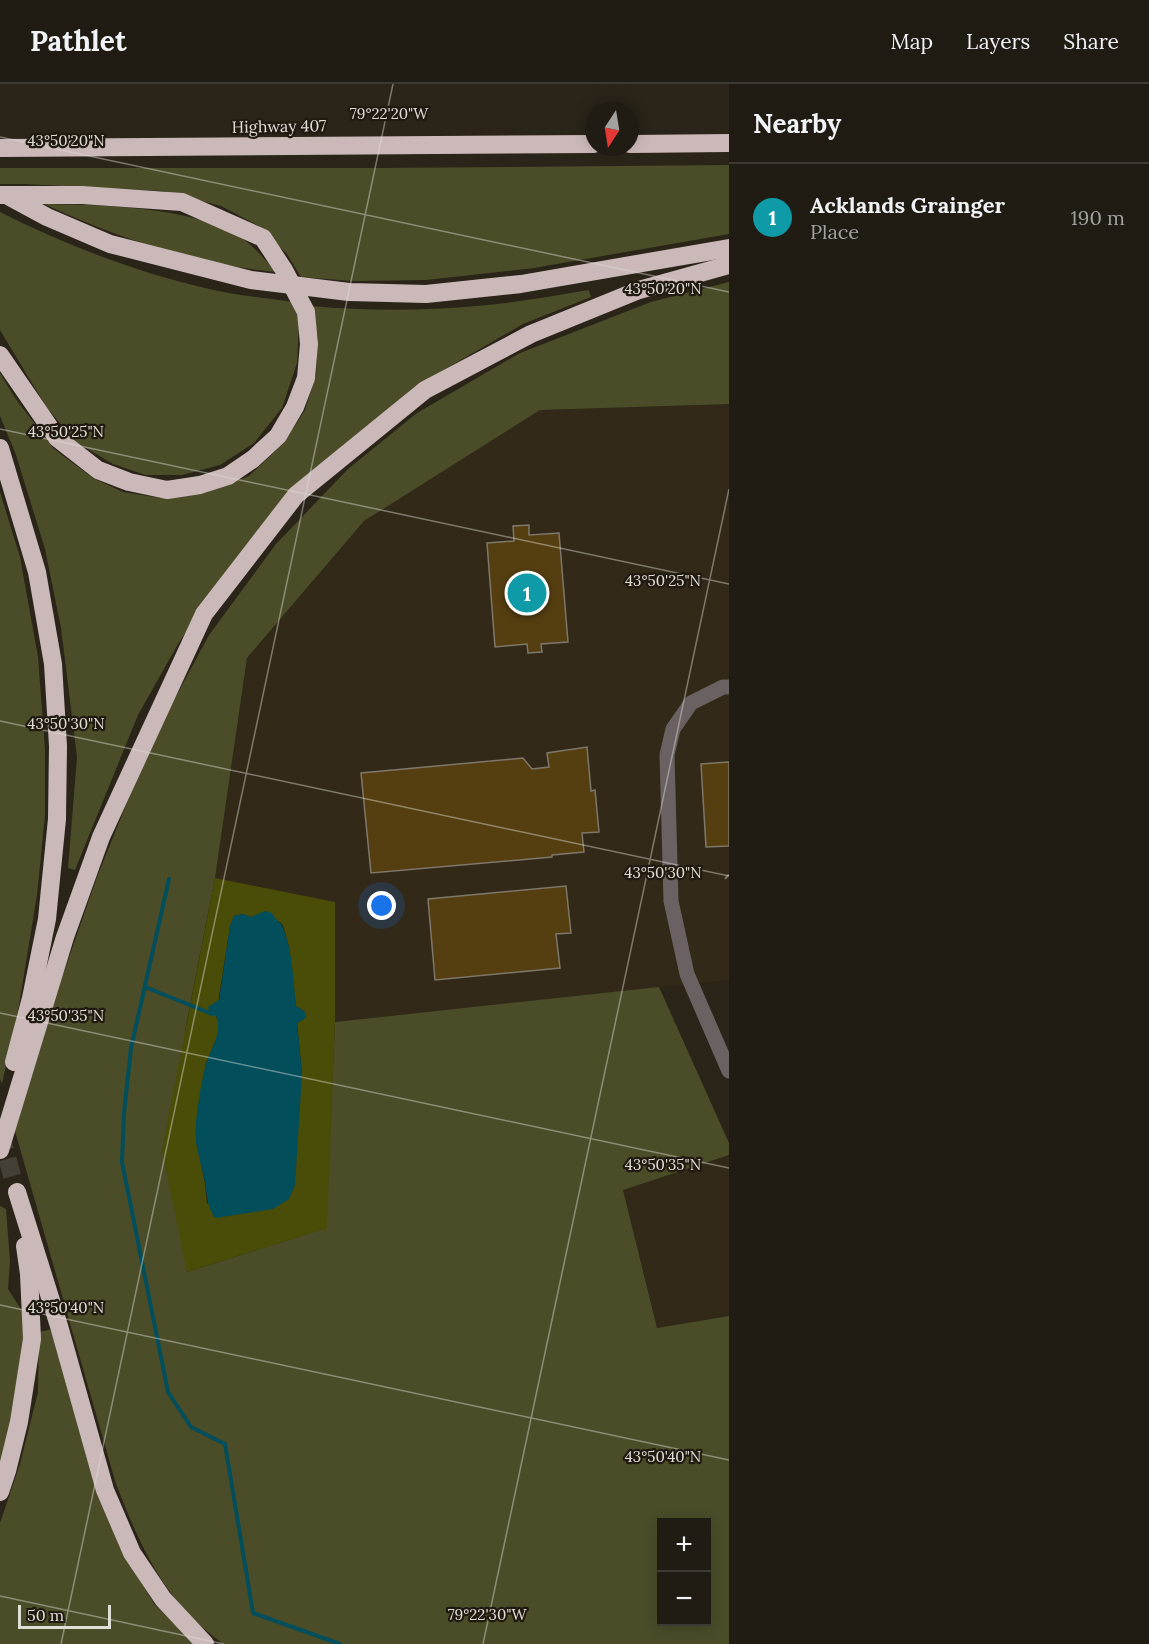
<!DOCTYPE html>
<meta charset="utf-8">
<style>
body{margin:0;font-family:Lora,serif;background:#2d2821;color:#f1f3f6}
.controls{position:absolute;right:18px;bottom:18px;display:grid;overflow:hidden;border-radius:0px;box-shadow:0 3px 15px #0003}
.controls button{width:54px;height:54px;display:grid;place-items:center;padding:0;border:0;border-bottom:2px solid #3d3933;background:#201b13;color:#f1f3f6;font:30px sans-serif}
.compass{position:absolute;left:585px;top:18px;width:54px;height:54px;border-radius:50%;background:#201b13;box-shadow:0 3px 15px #0003;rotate:192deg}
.scale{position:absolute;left:18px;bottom:15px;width:93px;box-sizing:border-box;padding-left:6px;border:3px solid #e1ded6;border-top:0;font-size:16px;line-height:21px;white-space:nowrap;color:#e1ded6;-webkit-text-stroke:4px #201a10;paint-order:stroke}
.you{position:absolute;left:382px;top:822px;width:21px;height:21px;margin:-15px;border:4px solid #fff;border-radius:50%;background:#1a73e8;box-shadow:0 0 0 9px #1a73e833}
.badge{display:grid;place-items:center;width:39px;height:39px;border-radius:50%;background:#d09dff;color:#fff;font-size:20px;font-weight:700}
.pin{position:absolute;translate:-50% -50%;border:3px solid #fff;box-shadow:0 2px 6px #0006}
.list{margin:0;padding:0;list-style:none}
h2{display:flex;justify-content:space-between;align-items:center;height:78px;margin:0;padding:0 24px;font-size:26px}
h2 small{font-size:20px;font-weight:400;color:#a2a1a0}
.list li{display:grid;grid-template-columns:39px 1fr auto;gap:18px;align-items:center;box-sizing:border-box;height:108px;padding:0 24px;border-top:2px solid #3d3933}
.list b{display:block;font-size:22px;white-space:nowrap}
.list p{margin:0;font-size:20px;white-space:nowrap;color:#a2a1a0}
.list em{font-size:20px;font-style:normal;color:#a2a1a0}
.map{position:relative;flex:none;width:729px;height:1560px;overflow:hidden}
header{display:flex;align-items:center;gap:36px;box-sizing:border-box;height:84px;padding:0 30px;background:#201b13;border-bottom:2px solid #3d3933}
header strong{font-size:28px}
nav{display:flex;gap:33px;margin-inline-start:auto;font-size:21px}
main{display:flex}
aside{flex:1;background:#201b13}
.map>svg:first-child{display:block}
</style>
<header>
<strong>Pathlet</strong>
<nav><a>Map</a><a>Layers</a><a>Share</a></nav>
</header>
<main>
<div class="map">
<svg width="729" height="1560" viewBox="0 0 729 1560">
<rect width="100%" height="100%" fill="#2a2419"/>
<g fill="#322918">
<polygon points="729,320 729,896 335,938 335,818 215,794 247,575 364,437 540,326"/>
<polygon points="729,1071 729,1232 657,1244 623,1105"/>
</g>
<g fill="#4b4d29" fill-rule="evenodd">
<polygon points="729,81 729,150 534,184 426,196 352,197 301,193 287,170 257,141 221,122 163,107 24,100 0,100 0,84 380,84"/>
<path d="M44 120C99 121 203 122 247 158 258 167 267 178 276 188 196 180 117 154 44 120Z"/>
<path d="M0 128C74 165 153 195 234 210 253 213 273 215 293 218L299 236 297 279 282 324 254 359 220 381 182 391H146L113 380 76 358 47 324 0 246Z"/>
<path d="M729 198V320L540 326 364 437 247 574 215 794 185 947 187 1188 326 1144 335 938 659 903 729 1059V1071L623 1106 657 1244 729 1232V1560H223C211 1550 198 1541 187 1529 152 1490 135 1448 116 1400L15 1047 59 902 97 793 152 657 209 551 276 460 348 385 417 329 520 269 651 218ZM662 1438H706V1538H662Z"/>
<path d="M589 206 591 213 523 240 414 303 303 399 244 464 178 560 138 631 75 786 68 784 77 673 61 544 45 465 16 371 0 332V289L15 314 54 365 93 394 123 408 161 414 205 409 249 392 284 359 305 326 316 291 318 254 311 222C366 227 421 227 476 222 514 219 552 212 589 206Z"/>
<polygon points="0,408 20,473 38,573 45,665 45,731 37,811 19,921 2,1000 0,995"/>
<polygon points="0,1122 6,1125 10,1177 8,1205 24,1230 22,1292 0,1387"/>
<polygon points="52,1245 94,1387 119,1462 155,1521 195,1560 0,1560 0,1439 20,1380 38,1308 39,1248"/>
</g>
<path fill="#4a4d08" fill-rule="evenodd" d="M215 794 335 818V938L327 1144 187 1188 162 1066ZM243 830 251 833H273L283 841 289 863 296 922 305 928V934L297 939 302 990 207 1120 205 1100 196 1056 199 1021 206 979 218 951 219 939 216 932 230 842 234 832Z"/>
<path fill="#024e5b" d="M265 827 272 829C275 836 281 838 283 844 293 868 293 897 296 922L305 928 306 934 297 939 302 990 295 1101 289 1115 273 1125 215 1134C206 1119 208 1116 205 1099 203 1086 198 1072 196 1058 194 1039 201 1000 206 980 211 964 223 949 216 932L210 930 208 923 219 916 230 842 234 832 243 830 251 833Z"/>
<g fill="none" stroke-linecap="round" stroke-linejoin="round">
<g stroke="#024e5b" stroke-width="4">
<polyline points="169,795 131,964 124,1029 122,1078 168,1308 191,1343 225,1360 253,1529 340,1560"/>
<polyline points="145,903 212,930"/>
</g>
</g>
<g fill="#553f11" stroke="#7e776a" stroke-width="1.5">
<polygon points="529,441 529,451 559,449 568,558 541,560 542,568 528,569 527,560 495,563 487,459 514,457 513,442"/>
<polygon points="587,663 591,707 595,706 599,748 582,749 584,768 552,771 552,773 371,789 361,689 523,674 532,685 549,683 547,669"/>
<polygon points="729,678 729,762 706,763 701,680"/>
<polygon points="566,802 571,849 556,850 560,884 435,896 428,815"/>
</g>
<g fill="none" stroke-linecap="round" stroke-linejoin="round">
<polyline stroke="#454035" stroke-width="18" stroke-dasharray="18 9" stroke-linecap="butt" points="0,1049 14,1098"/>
<polyline stroke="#7e796f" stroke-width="2" stroke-dasharray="6 3" stroke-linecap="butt" points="725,795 729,790"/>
<polyline stroke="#6a6262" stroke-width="15" points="729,603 723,603 691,619 673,645 667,671 671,817 687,890 729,987"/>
<g stroke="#cbb9b9" stroke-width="18">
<polyline points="630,60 729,59"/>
<polyline points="0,64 594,60"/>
<polyline points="0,111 82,111 182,118 263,154 284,186 306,228 309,260 306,294 295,323 278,352 253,375 228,392 200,401 167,406 129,398 98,386 57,354 0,271"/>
<polyline points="10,113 47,133 110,160 251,196 349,208 426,210 521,200 729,164"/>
<polyline points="0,364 37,488 53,580 58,662 57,735 47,835 31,914 14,978"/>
<polyline points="0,1066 65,853 101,753 204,530 296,411 425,306 531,250 639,206 729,181"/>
<polyline points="17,1108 59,1242 105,1406 132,1469 163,1515 205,1560"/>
<polyline points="0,1408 7,1387 19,1338 32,1255 29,1190 25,1162"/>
</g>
</g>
<path fill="none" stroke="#e1ded6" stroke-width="1.5" stroke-opacity="0.45" d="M0 53 729 208M0 345 729 500M0 637 729 792M0 929 729 1084M0 1221 729 1376M0 1512 224 1560M61 1560 393 0M483 1560 729 405"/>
<g text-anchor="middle" stroke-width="4.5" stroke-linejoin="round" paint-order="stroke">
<g font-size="16" fill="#e1ded6" stroke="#201a10">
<text transform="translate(279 42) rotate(-1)" y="6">Highway 407</text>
</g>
</g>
<g font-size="15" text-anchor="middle" fill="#e1ded6" stroke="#201a10" stroke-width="4.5" stroke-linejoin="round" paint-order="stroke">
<text x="389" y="35">79°22'20"W</text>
<text x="66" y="62">43°50'20"N</text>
<text x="663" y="210">43°50'20"N</text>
<text x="66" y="353">43°50'25"N</text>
<text x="663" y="502">43°50'25"N</text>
<text x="66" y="645">43°50'30"N</text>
<text x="663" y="794">43°50'30"N</text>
<text x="66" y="937">43°50'35"N</text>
<text x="663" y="1086">43°50'35"N</text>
<text x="66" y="1229">43°50'40"N</text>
<text x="663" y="1378">43°50'40"N</text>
<text x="487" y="1536">79°22'30"W</text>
</g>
</svg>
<div class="controls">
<button>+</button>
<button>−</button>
</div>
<svg class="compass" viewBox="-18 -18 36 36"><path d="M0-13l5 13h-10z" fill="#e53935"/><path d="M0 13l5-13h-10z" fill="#a2a1a0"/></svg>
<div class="scale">50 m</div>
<div class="you"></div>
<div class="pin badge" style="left:527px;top:509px;background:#0f9aa8">1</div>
</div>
<aside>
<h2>Nearby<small></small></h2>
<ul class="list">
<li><span class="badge" style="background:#0f9aa8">1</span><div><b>Acklands Grainger</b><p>Place</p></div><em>190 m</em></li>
</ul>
</aside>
</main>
